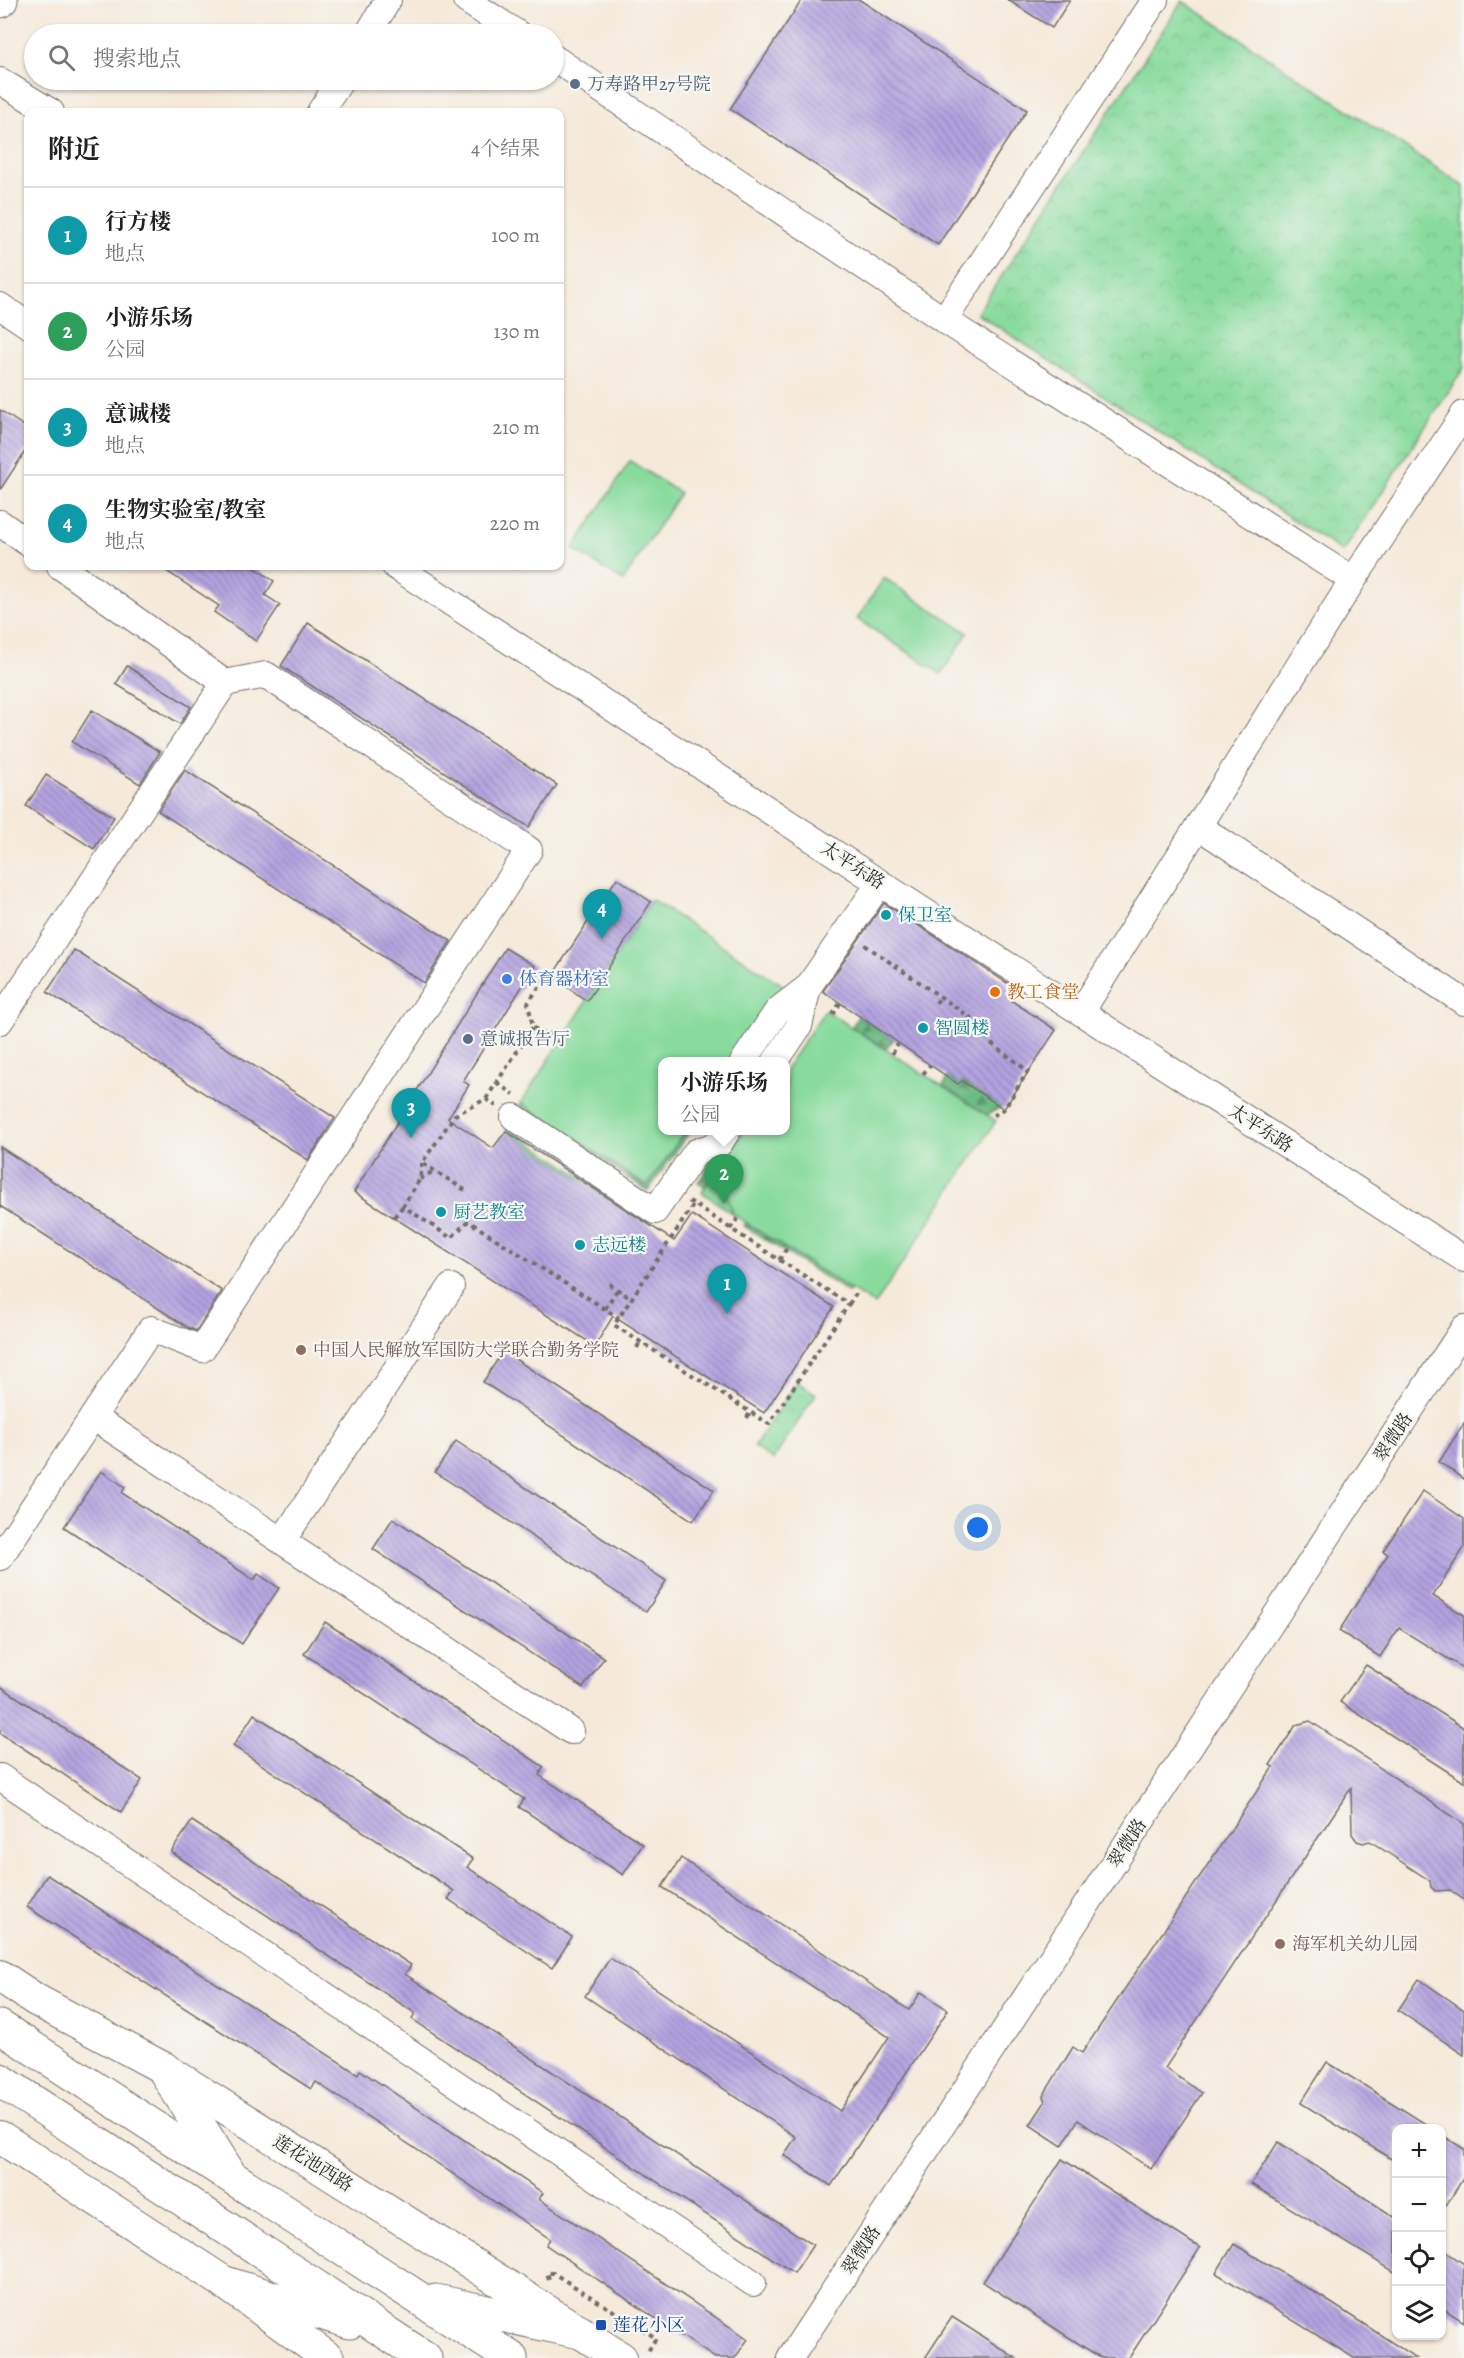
<!DOCTYPE html>
<html lang="zh">
<meta charset="utf-8">
<style>
body{margin:0;font-family:Alegreya,"Noto Serif SC",serif;background:#f6f6f6;color:#222}
.controls{position:absolute;right:18px;bottom:18px;display:grid;overflow:hidden;border-radius:12px;box-shadow:0 2px 4px #0004}
.controls button{width:54px;height:54px;display:grid;place-items:center;padding:0;border:0;border-bottom:2px solid #e0e0e0;background:#fff;color:#222;font:30px sans-serif}
.you{position:absolute;left:978px;top:1528px;width:21px;height:21px;margin:-15px;border:4px solid #fff;border-radius:50%;background:#1a73e8;box-shadow:0 0 0 9px #1a73e833}
.badge{display:grid;place-items:center;width:39px;height:39px;border-radius:50%;background:#0f766e;color:#fff;font-size:20px;font-weight:700}
.pin{position:absolute;translate:-50% -50px;filter:drop-shadow(0 2px 3px #0008)}
.pin::after{content:'';position:absolute;top:32px;width:21px;height:18px;background:inherit;clip-path:polygon(0 0,100% 0,50% 100%)}
.popup{position:absolute;left:658px;top:1057px;width:132px;height:78px;box-sizing:border-box;display:grid;place-content:center;border-radius:12px;background:#fff;filter:drop-shadow(0 2px 4px #0005);font-size:20px;white-space:nowrap;color:#767676}
.popup b{font-size:22px;color:#222}
.popup::after{content:'';position:absolute;left:50%;top:100%;margin-left:-12px;border:12px solid transparent;border-top-color:#fff}
.list{margin:0;padding:0;list-style:none}
h2{display:flex;justify-content:space-between;align-items:center;height:78px;margin:0;padding:0 24px;font-size:26px}
h2 small{font-size:20px;font-weight:400;color:#767676}
.list li{display:grid;grid-template-columns:39px 1fr auto;gap:18px;align-items:center;box-sizing:border-box;height:96px;padding:0 24px;border-top:2px solid #e0e0e0}
.list b{display:block;font-size:22px;white-space:nowrap}
.list p{margin:0;font-size:20px;white-space:nowrap;color:#767676}
.list em{font-size:20px;font-style:normal;color:#767676}
.icon{flex:none;width:33px;height:33px;fill:none;stroke:currentColor;stroke-width:2;stroke-linecap:round;stroke-linejoin:round}
.map{position:relative;flex:none;width:1464px;height:2358px;overflow:hidden}
.search{position:absolute;background:#fff;box-shadow:0 2px 4px #0004;left:24px;top:24px;width:540px;height:66px;display:flex;align-items:center;gap:15px;box-sizing:border-box;padding:0 21px;border-radius:33px;color:#767676;font-size:22px}
.panel{position:absolute;background:#fff;box-shadow:0 2px 4px #0004;left:24px;top:108px;width:540px;height:462px;border-radius:12px}
.map>svg:first-child{display:block}
</style>
<div class="map">
<svg width="1464" height="2358" viewBox="0 0 1464 2358">
<defs>
<pattern id="forest-firs" width="22" height="20" patternUnits="userSpaceOnUse" patternTransform="scale(1.5)"><rect width="22" height="20" fill="#6ebb84"/><path d="M5 1l3.5 6h-7zM16 11l3.5 6h-7z" fill="#5b986c"/></pattern>
<pattern id="park-crowns" width="20" height="18" patternUnits="userSpaceOnUse" patternTransform="scale(1.5)"><rect width="20" height="18" fill="#88db9d"/><path d="M2 6a3 3 0 1 1 6 0M12 15a3 3 0 1 1 6 0" fill="none" stroke="#76bc87"/></pattern>
<pattern id="garden-furrows" width="10" height="10" patternUnits="userSpaceOnUse" patternTransform="scale(1.5)"><rect width="10" height="10" fill="#88db9d"/><path d="M-1 1l2-2M0 10L10 0M9 11l2-2" fill="none" stroke="#76bc87"/></pattern>
<pattern id="building-back-hatch" width="6" height="6" patternUnits="userSpaceOnUse" patternTransform="scale(1.5)"><rect width="6" height="6" fill="#b3a3e0"/><path d="M-1 5l2 2M0 0l6 6M5-1l2 2" fill="none" stroke="#9285b6"/></pattern>
</defs>
<rect width="100%" height="100%" fill="#f6f6f2"/>
<filter id="ink" filterUnits="userSpaceOnUse"><feTurbulence type="fractalNoise" baseFrequency=".0167" numOctaves="2"/><feDisplacementMap in="SourceGraphic" scale="12" xChannelSelector="R" yChannelSelector="G"/><feConvolveMatrix kernelMatrix="1 2 1 2 8 2 1 2 1" color-interpolation-filters="sRGB"/></filter>
<filter id="wash" filterUnits="userSpaceOnUse"><feTurbulence type="fractalNoise" baseFrequency=".008" numOctaves="4" result="noise"/><feDisplacementMap in="SourceGraphic" scale="24" xChannelSelector="R" yChannelSelector="G"/><feGaussianBlur stdDeviation="1.35" result="paint"/><feColorMatrix in="noise" values="0 0 0 0 0 0 0 0 0 0 0 0 0 0 0 0 0 1.4 0 .05"/><feComposite in="paint" operator="in"/></filter>
<g filter="url(#wash)">
<rect width="100%" height="100%" fill="#f5eada"/>
<g fill="url(#forest-firs)" stroke="#4c7358" stroke-width="1.5">
<polygon points="858,1016 893,1040 886,1049 852,1027"/>
<polygon points="947,1077 958,1084 962,1081 1001,1107 987,1115 943,1087"/>
<polygon points="521,1103 646,1186 685,1131 690,1131 648,1191 519,1107"/>
<polygon points="733,1131 743,1131 705,1187 698,1182"/>
<polygon points="746,1223 851,1289 849,1293 744,1226"/>
</g>
<g fill="url(#park-crowns)" stroke="#5a8364" stroke-width="1.5">
<polygon points="1182,1 1464,186 1464,368 1343,552 977,313"/>
<polygon points="716,1171 734,1215 702,1192"/>
<polygon points="797,1382 816,1394 773,1460 754,1447"/>
</g>
<polygon fill="url(#garden-furrows)" stroke="#5a8364" stroke-width="1.5" points="508,1128 619,1201 618,1204 506,1131"/>
<g fill="#88db9d" stroke="#5a8364" stroke-width="1.5">
<polygon points="630,461 680,493 623,581 573,549"/>
<polygon points="884,578 968,633 941,674 857,619"/>
<polygon points="652,900 784,986 732,1061 662,1062 662,1130 685,1131 647,1186 521,1103"/>
<polygon points="825,1010 996,1121 875,1305 734,1215 716,1171 744,1131 786,1130 786,1068"/>
</g>
<g id="blocks">
<g fill="url(#building-back-hatch)">
<polygon points="802,0 860,0 1027,110 938,245 730,109"/>
<polygon points="1008,0 1070,0 1052,28"/>
<polygon points="0,410 28,429 28,447 0,490"/>
<polygon points="159,566 252,566 274,581 265,595 280,605 256,641 214,612 219,606"/>
<polygon points="308,623 557,785 529,827 281,666"/>
<polygon points="127,666 191,707 180,724 116,684"/>
<polygon points="92,710 160,752 140,784 72,742"/>
<polygon points="185,770 451,941 424,983 158,811"/>
<polygon points="46,775 114,817 94,849 26,806"/>
<polygon points="617,878 651,902 587,1001 552,976"/>
<polygon points="884,903 1018,990 1012,1001 1056,1030 1004,1109 962,1081 958,1084 823,991"/>
<polygon points="505,948 535,966 463,1081 469,1085 448,1118 493,1148 506,1131 674,1241 692,1215 834,1307 764,1413 613,1316 595,1346 354,1192"/>
<polygon points="74,950 335,1118 308,1160 47,992"/>
<polygon points="0,1147 222,1291 196,1331 187,1327 0,1206"/>
<polygon points="503,1351 714,1490 693,1521 483,1382"/>
<polygon points="1464,1423 1464,1479 1439,1462"/>
<polygon points="456,1441 666,1581 646,1612 435,1472"/>
<polygon points="101,1471 125,1487 122,1493 254,1580 258,1574 279,1588 242,1644 64,1527"/>
<polygon points="1423,1491 1464,1519 1464,1548 1433,1596 1464,1615 1464,1669 1399,1628 1380,1657 1339,1631 1388,1554 1383,1551"/>
<polygon points="393,1518 604,1658 583,1688 373,1549"/>
<polygon points="325,1622 544,1767 539,1775 643,1844 623,1875 519,1807 524,1799 304,1654"/>
<polygon points="1366,1665 1464,1728 1464,1782 1340,1702"/>
<polygon points="0,1686 142,1780 121,1812 0,1733"/>
<polygon points="254,1714 473,1859 467,1867 572,1937 552,1968 448,1899 454,1891 233,1746"/>
<polygon points="1310,1721 1464,1824 1464,1900 1450,1890 1436,1891 1431,1887 1430,1881 1370,1841 1363,1843 1357,1841 1352,1834 1351,1788 1165,2068 1202,2093 1151,2169 1078,2120 1062,2146 1030,2125 1045,2102 1043,2096 1073,2047 1082,2053 1273,1767 1270,1765 1296,1725"/>
<polygon points="192,1821 411,1965 405,1974 813,2245 794,2273 412,2019 415,2013 171,1852"/>
<polygon points="681,1858 909,2010 921,1992 948,2010 831,2186 784,2155 796,2137 585,1996 610,1958 840,2111 889,2037 662,1887"/>
<polygon points="47,1875 358,2074 360,2070 543,2193 539,2199 748,2339 735,2358 715,2358 546,2245 550,2239 316,2082 311,2089 27,1907"/>
<polygon points="1419,1979 1464,2010 1464,2055 1398,2010"/>
<polygon points="1327,2062 1432,2128 1396,2128 1396,2162 1301,2103"/>
<polygon points="1442,2135 1464,2149 1464,2177 1442,2212"/>
<polygon points="1278,2142 1396,2218 1396,2273 1251,2184"/>
<polygon points="1062,2159 1200,2248 1129,2358 1101,2358 983,2282"/>
<polygon points="1234,2244 1322,2297 1416,2358 1354,2358 1216,2273"/>
<polygon points="1442,2249 1464,2264 1464,2322 1442,2308"/>
<polygon points="952,2317 1016,2358 925,2358"/>
</g>
</g>
</g>
<g filter="url(#ink)">
<use href="#blocks" fill-opacity="0" stroke="#726e68" stroke-width="1.5"/>
<g fill="none" stroke-linecap="round" stroke-linejoin="round">
<g stroke="#726e68" stroke-width="28">
<g id="minor">
<polyline points="466,0 518,34"/>
<polyline points="368,34 388,0"/>
<polyline points="554,58 944,320 1353,580"/>
<polyline points="0,81 51,112"/>
<polyline points="320,112 341,80"/>
<polyline points="0,306 28,325"/>
<polyline points="944,320 1155,0"/>
<polyline points="0,523 28,543"/>
<polyline points="60,566 225,683"/>
<polyline points="395,566 880,883 1464,1259"/>
<polyline points="1198,826 1464,1002"/>
<polyline points="1081,1012 1353,580 1464,414"/>
<polyline points="0,1021 225,683 266,675 529,850 202,1349 151,1329 0,1557"/>
<polyline points="743,1062 778,1010 808,987"/>
<polyline points="775,1062 799,1026 808,987 880,883"/>
<polyline points="514,1117 655,1211 696,1152 719,1144 728,1130"/>
<polyline points="93,1417 571,1731"/>
<polyline points="282,1541 451,1287"/>
<polyline points="0,1777 753,2283"/>
<polyline points="790,2358 1464,1328"/>
</g>
</g>
<g stroke="#726e68" stroke-width="34">
<g id="tertiary">
<polyline points="0,1976 36,2000 163,2068 621,2358"/>
<polyline points="0,2137 225,2283 328,2358"/>
</g>
</g>
<g stroke="#726e68" stroke-width="35">
<polyline id="primary" points="0,1 1,0"/>
</g>
<g stroke="#726e68" stroke-width="35">
<g id="trunk">
<polyline points="0,2027 511,2358"/>
<polyline points="163,2068 227,2170"/>
<polyline points="0,2080 425,2358"/>
<polyline points="225,2283 350,2322"/>
<polyline points="436,2301 580,2332"/>
</g>
</g>
<g stroke="#726e68" stroke-width="4" stroke-dasharray="4.5 4.5" stroke-linecap="butt">
<polyline points="865,945 980,1024 992,1044 1028,1071 1004,1109 990,1118"/>
<polyline points="936,1003 940,997"/>
<polyline points="833,1015 840,1003"/>
<polyline points="533,1027 559,1043"/>
<polyline points="549,1036 555,1029"/>
<polyline points="892,1054 898,1044"/>
<polyline points="923,1074 930,1065"/>
<polyline points="497,1083 514,1094"/>
<polyline points="486,1099 533,1027 528,1003 548,974"/>
<polyline points="422,1163 420,1179 403,1206 451,1238 468,1221 619,1318"/>
<polyline points="420,1179 434,1171"/>
<polyline points="465,1190 422,1163 455,1115 486,1099 496,1106"/>
<path d="M689 1201 694 1204C745 1239 797 1271 849 1304L769 1424 614 1325 694 1204"/>
<polyline points="394,1217 403,1206"/>
<polyline points="730,1229 738,1218"/>
<polyline points="779,1260 787,1248"/>
<polyline points="609,1284 632,1299"/>
<polyline points="849,1304 856,1293"/>
<polyline points="605,1309 617,1290"/>
<polyline points="637,1348 640,1342"/>
<polyline points="747,1418 750,1412"/>
<polyline points="549,2279 547,2273 553,2273 656,2338 647,2353"/>
</g>
<use href="#minor" stroke="#fff" stroke-width="26"/>
<use href="#tertiary" stroke="#fff" stroke-width="32"/>
<use href="#primary" stroke="#fff" stroke-width="33"/>
<use href="#trunk" stroke="#fff" stroke-width="33"/>
</g>
</g>
<g fill="#5c6f8a" stroke="#f6f6f2" stroke-width="2">
<circle cx="575" cy="84" r="6"/>
<circle cx="468" cy="1039" r="6"/>
</g>
<g fill="#0f9aa8" stroke="#f6f6f2" stroke-width="2">
<circle cx="886" cy="915" r="6"/>
<circle cx="923" cy="1028" r="6"/>
<circle cx="441" cy="1212" r="6"/>
<circle cx="580" cy="1245" r="6"/>
</g>
<circle fill="#3f7fe0" stroke="#f6f6f2" stroke-width="2" cx="507" cy="979" r="6"/>
<circle fill="#e8710a" stroke="#f6f6f2" stroke-width="2" cx="995" cy="992" r="6"/>
<g fill="#8d6e63" stroke="#f6f6f2" stroke-width="2">
<circle cx="301" cy="1350" r="6"/>
<circle cx="1280" cy="1944" r="6"/>
</g>
<rect fill="#1a4fb4" stroke="#f6f6f2" stroke-width="2" x="595" y="2319" width="12" height="12" rx="3"/>
<g text-anchor="middle" stroke-width="4.5" stroke-linejoin="round" paint-order="stroke">
<g font-size="18" fill="#4e5e75" stroke="#f6f6f2" text-anchor="start">
<text x="587" y="90">万寿路甲27号院</text>
<text x="480" y="1045">意诚报告厅</text>
</g>
<g font-size="18" fill="#2b2b2b" stroke="#f6f6f2">
<text transform="translate(853 865) rotate(33)" y="6">太平东路</text>
<text transform="translate(1261 1128) rotate(33)" y="6">太平东路</text>
<text transform="translate(1393 1437) rotate(-57)" y="6">翠微路</text>
<text transform="translate(1127 1843) rotate(-57)" y="6">翠微路</text>
<text transform="translate(313 2163) rotate(32)" y="6">莲花池西路</text>
<text transform="translate(861 2250) rotate(-57)" y="6">翠微路</text>
</g>
<g font-size="18" fill="#0d838f" stroke="#f6f6f2" text-anchor="start">
<text x="898" y="921">保卫室</text>
<text x="935" y="1034">智圆楼</text>
<text x="453" y="1218">厨艺教室</text>
<text x="592" y="1251">志远楼</text>
</g>
<g font-size="18" fill="#366cbe" stroke="#f6f6f2" text-anchor="start">
<text x="519" y="985">体育器材室</text>
</g>
<g font-size="18" fill="#c56008" stroke="#f6f6f2" text-anchor="start">
<text x="1007" y="998">教工食堂</text>
</g>
<g font-size="18" fill="#785e54" stroke="#f6f6f2" text-anchor="start">
<text x="313" y="1356">中国人民解放军国防大学联合勤务学院</text>
<text x="1292" y="1950">海军机关幼儿园</text>
</g>
<g font-size="18" fill="#164399" stroke="#f6f6f2" text-anchor="start">
<text x="613" y="2331">莲花小区</text>
</g>
</g>
</svg>
<div class="controls">
<button>+</button>
<button>−</button>
<button><svg class="icon" aria-label="locate" viewBox="0 0 24 24"><circle cx="12" cy="12" r="6"/><path d="M12 2v4M12 18v4M2 12h4M18 12h4"/></svg></button>
<button><svg class="icon" aria-label="layers" viewBox="0 0 24 24"><path d="M12 4l9 5-9 5-9-5zM3 14l9 5 9-5"/></svg></button>
</div>
<div class="you"></div>
<div class="pin badge" style="left:727px;top:1314px;background:#0f9aa8">1</div>
<div class="pin badge" style="left:724px;top:1204px;background:#2e9e5b">2</div>
<div class="popup"><b>小游乐场</b>公园</div>
<div class="pin badge" style="left:411px;top:1138px;background:#0f9aa8">3</div>
<div class="pin badge" style="left:602px;top:939px;background:#0f9aa8">4</div>
<div class="search"><svg class="icon" aria-label="search" viewBox="0 0 24 24"><circle cx="10" cy="10" r="6"/><path d="M15 15l6 6"/></svg>搜索地点</div>
<section class="panel">
<h2>附近<small>4个结果</small></h2>
<ul class="list">
<li><span class="badge" style="background:#0f9aa8">1</span><div><b>行方楼</b><p>地点</p></div><em>100 m</em></li>
<li><span class="badge" style="background:#2e9e5b">2</span><div><b>小游乐场</b><p>公园</p></div><em>130 m</em></li>
<li><span class="badge" style="background:#0f9aa8">3</span><div><b>意诚楼</b><p>地点</p></div><em>210 m</em></li>
<li><span class="badge" style="background:#0f9aa8">4</span><div><b>生物实验室/教室</b><p>地点</p></div><em>220 m</em></li>
</ul>
</section>
</div>
